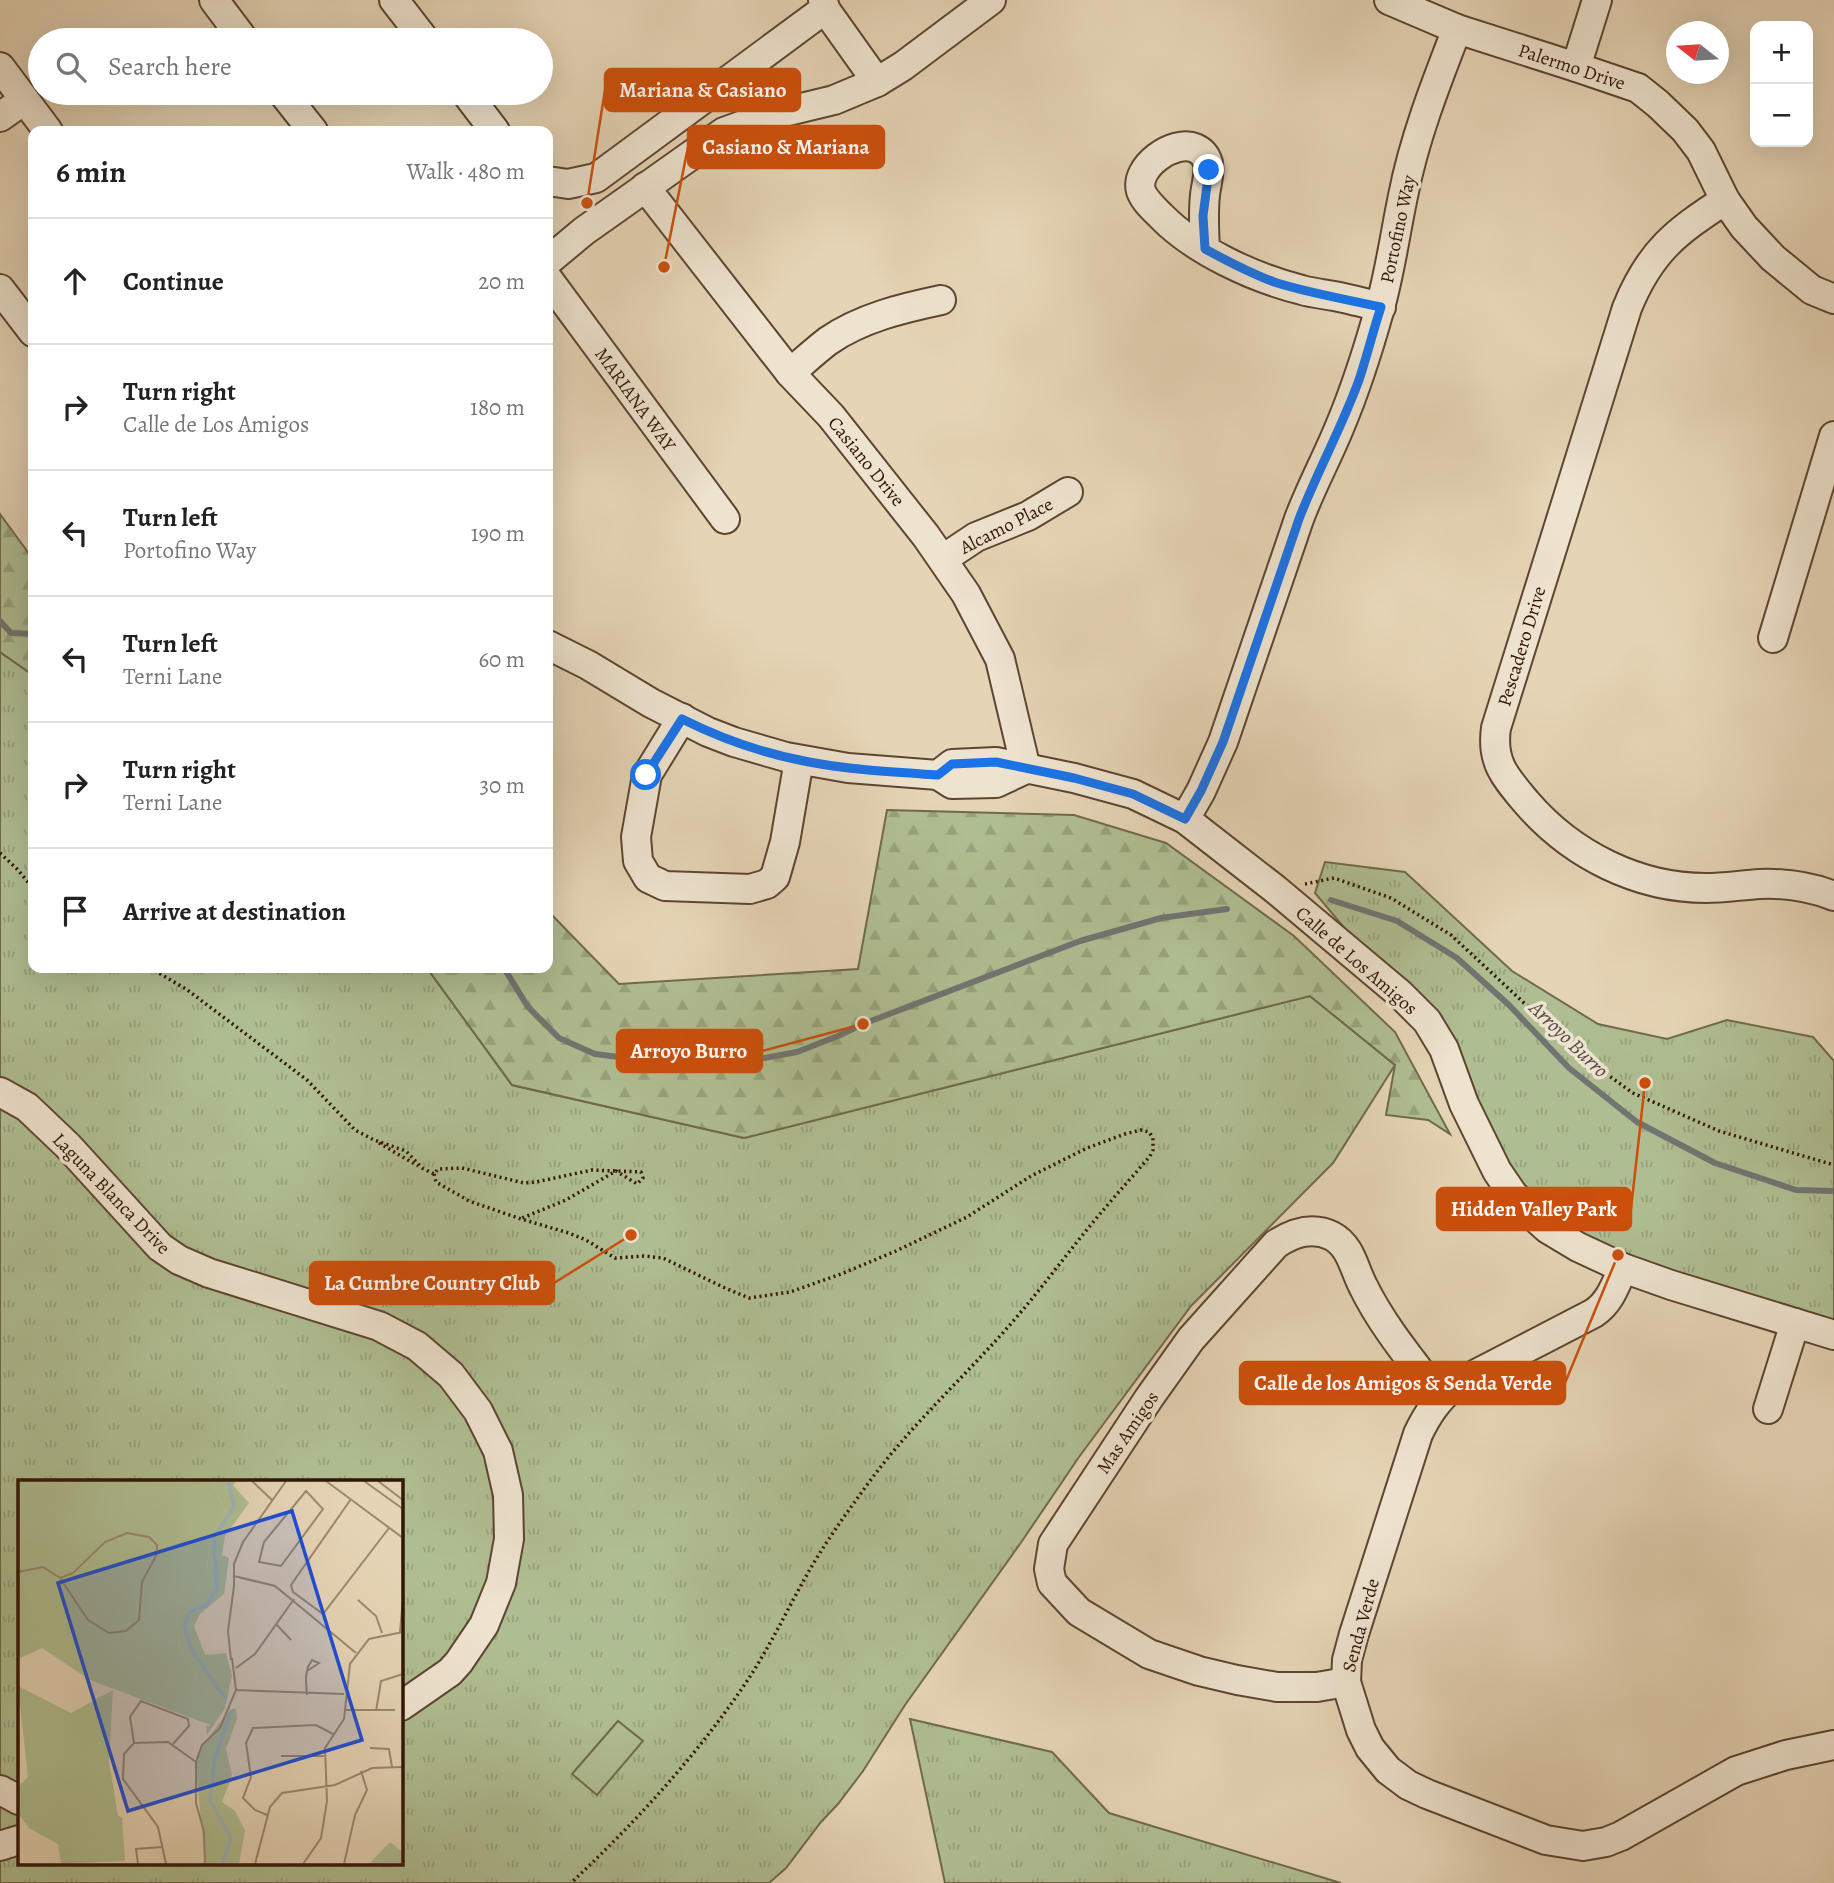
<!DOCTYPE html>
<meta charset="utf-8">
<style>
body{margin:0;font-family:Alegreya,serif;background:#f6f6f6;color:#222}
.controls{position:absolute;right:21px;top:21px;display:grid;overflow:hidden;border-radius:14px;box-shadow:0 7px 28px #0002}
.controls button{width:63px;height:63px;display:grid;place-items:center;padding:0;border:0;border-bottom:2px solid #e0e0e0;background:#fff;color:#222;font:35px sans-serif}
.compass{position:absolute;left:1666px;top:21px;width:63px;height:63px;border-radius:50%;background:#fff;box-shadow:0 7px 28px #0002;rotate:287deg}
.stop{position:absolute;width:21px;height:21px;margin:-16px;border:5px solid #1a73e8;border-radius:50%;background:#fff}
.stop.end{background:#1a73e8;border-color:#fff;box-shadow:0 2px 7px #0008}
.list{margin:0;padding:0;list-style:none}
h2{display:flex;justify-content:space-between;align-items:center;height:91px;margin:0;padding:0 28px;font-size:30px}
h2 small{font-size:23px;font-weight:400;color:#767676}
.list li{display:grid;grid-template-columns:46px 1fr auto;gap:21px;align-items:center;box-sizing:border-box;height:126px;padding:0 28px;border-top:2px solid #e0e0e0}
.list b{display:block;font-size:26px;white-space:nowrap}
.list p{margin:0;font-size:23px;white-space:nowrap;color:#767676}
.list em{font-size:23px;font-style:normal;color:#767676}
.icon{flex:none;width:38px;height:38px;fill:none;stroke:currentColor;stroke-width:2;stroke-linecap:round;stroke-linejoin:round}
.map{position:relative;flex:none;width:1834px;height:1883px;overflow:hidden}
.search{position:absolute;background:#fff;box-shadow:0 7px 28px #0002;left:28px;top:28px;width:525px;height:77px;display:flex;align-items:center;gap:18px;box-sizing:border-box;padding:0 24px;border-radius:38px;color:#767676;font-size:26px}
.panel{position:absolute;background:#fff;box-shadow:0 7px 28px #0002;left:28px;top:126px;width:525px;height:847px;border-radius:14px}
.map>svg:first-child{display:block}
</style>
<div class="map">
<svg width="1834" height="1883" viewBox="0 0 1834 1883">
<defs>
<pattern id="grass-tufts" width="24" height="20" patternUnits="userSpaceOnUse" patternTransform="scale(1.75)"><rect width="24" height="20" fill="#afbe92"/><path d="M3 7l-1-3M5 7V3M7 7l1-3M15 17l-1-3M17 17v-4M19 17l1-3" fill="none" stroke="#97a27c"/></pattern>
<pattern id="forest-firs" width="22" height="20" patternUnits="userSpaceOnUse" patternTransform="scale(1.75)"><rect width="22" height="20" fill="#afbe92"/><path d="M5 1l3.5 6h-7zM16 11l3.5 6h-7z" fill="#97a27c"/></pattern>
</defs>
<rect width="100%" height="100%" fill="#e5d4b5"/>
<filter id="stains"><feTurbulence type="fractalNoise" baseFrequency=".00286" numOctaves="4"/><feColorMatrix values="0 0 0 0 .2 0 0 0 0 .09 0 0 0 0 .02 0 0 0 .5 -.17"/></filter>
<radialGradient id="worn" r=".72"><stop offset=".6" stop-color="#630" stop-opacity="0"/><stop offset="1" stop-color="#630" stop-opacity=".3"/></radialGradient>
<g fill="url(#grass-tufts)" stroke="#706a4c" stroke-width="2" fill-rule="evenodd">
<path d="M0 652 33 675V968H427L512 1085 744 1138 1310 996 1395 1065 1333 1163 1191 1306 1079 1457 1020 1544 905 1705 863 1771 838 1804 821 1822 786 1868 769 1883H0ZM19 1482H401V1864H19Z"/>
<polygon points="1325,862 1405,872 1512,971 1598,1024 1667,1039 1727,1020 1813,1037 1834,1061 1834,1335 1548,1229 1400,994 1315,893"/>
<polygon points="910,1719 1052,1752 1109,1813 1341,1883 945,1883"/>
</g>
<g fill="url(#forest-firs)" stroke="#706a4c" stroke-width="2">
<polygon points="0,514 30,555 33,556 33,675 0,652"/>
<polygon points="887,810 1074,815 1166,843 1294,936 1395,1032 1450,1134 1428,1120 1386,1115 1395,1065 1310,996 744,1138 512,1085 427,968 548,968 548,911 619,984 858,969"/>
</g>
<polygon fill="#afbe92" stroke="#706a4c" stroke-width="2" points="618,1721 643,1741 597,1795 572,1774"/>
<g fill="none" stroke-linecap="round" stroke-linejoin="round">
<g stroke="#717572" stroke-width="6">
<polyline points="0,621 11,633 33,634"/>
<polyline points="1331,900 1397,921 1457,958 1509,1005 1569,1068 1637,1122 1715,1163 1796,1190 1834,1191"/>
<polyline points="504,968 528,1007 559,1038 595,1054 674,1064 732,1064 797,1052 838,1036 863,1024 1080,941 1161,918 1227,909"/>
</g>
<g stroke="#5e4531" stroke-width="32">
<g id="minor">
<polyline points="214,0 244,40"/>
<polyline points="394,0 425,40"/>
<polyline points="1389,0 1457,29 1576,67 1638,88 1658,104 1685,130 1701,151 1725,200 1744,227 1773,258 1812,290 1834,299"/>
<polyline points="825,9 877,82"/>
<polyline points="0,67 48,131"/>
<polyline points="1576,67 1597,0"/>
<polyline points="283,93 313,131"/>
<polyline points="466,93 495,131"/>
<polyline points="0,117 24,100"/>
<polyline points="548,181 568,184 596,178 825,9 823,0"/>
<polyline points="645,187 790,373 831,416 926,536 966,594 1000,659 1026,769"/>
<path d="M1725 200C1676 232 1650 251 1627 308L1496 728C1491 763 1506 778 1527 803 1572 855 1638 888 1706 888 1724 888 1742 885 1760 884 1785 883 1811 887 1834 896"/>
<path d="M1205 249C1204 231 1203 213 1205 195 1206 185 1210 174 1208 163 1206 156 1202 151 1195 148 1174 139 1134 167 1141 191 1144 200 1154 209 1161 216 1195 251 1254 278 1302 290 1312 293 1323 294 1334 296 1349 299 1365 303 1381 307"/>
<polyline points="548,261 584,231 724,132 768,116 834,100 877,82 903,66 991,0"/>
<polyline points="548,279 725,519"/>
<polyline points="0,289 33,332"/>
<path d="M790 373C803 362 815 351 828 341 861 318 903 308 941 300"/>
<polyline points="943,559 976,537 1028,516 1068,492"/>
<polyline points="1773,638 1834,436"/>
<polyline points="548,645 588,665 651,703 708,732 734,742 786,757 848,768 938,775 952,784 996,783 1026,769"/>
<polyline points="682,718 647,775 636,837 638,861 648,878 665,886 750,889 767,884 775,877 785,842 799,760"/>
<polyline points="938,775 952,764 996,762 1074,778 1133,794 1185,819 1275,889 1400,994 1427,1021 1444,1049 1464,1104 1497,1171 1512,1193 1530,1213 1548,1229 1578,1247 1623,1268 1671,1285 1834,1335"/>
<path d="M1185 819 1201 791 1223 742 1299 519C1311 487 1327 458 1340 426 1356 388 1368 350 1379 311 1390 273 1395 234 1403 196 1414 139 1436 83 1457 29"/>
<polyline points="0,1092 27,1107 68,1146 160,1247 179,1260 209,1273 379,1326 417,1346 451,1375 478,1411 498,1451 508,1495 509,1539 501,1583 484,1625 459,1662 450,1672 401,1706"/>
<path d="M1623 1268C1615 1286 1610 1302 1594 1313L1455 1385C1438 1399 1428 1413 1418 1434L1354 1634 1347 1660 1346 1682 1361 1730 1370 1748 1388 1770 1408 1785 1427 1794 1546 1840 1583 1846 1606 1842 1621 1836 1736 1771 1786 1755 1834 1745"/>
<polyline points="1768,1409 1795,1323"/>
<path d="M1346 1682 1317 1687H1277L1237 1680 1199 1671 1149 1654 1079 1612 1052 1583 1049 1569 1053 1544 1149 1398 1191 1339 1276 1244C1293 1233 1312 1226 1332 1236 1351 1246 1354 1269 1363 1286 1383 1327 1413 1362 1440 1398"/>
<polyline points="0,1790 19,1800"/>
<polyline points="0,1846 19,1840"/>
</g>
</g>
<g stroke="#311505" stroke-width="3.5" stroke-dasharray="2 3.5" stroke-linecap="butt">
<polyline points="0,853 17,869 33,888"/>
<polyline points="1305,884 1334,878 1391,898 1451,935 1580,1055 1633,1093 1719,1131 1834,1165"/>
<polyline points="150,968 186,989 307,1080 355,1130 374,1140 406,1151 422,1168 434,1174 438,1169 462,1168 524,1183 536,1182 592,1170 641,1172 643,1178 637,1184 616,1171 566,1200 522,1218"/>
<polyline points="379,1143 418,1166"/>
<path d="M434 1174 436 1182 469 1201 521 1219 569 1233 586 1240 615 1258 644 1256 663 1258 725 1288 749 1298 790 1292 841 1274 896 1251 967 1217 1031 1176 1087 1148 1125 1134 1141 1130 1149 1132 1153 1138V1150L1150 1156C1136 1173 1120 1190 1105 1208 1074 1244 1046 1283 1015 1319 966 1376 911 1424 867 1485 848 1511 830 1536 813 1564 792 1600 774 1639 751 1675 701 1751 637 1821 571 1883"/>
</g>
<use href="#minor" stroke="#eee3cf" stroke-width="28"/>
</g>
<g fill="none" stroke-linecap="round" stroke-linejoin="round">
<path stroke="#1a73e8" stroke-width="9" d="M646 775 682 719C722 739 765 754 809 762 851 770 895 772 938 775L952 764 996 762 1074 778 1133 794 1185 819 1201 791 1223 742 1299 519C1317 472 1342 427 1359 380 1367 356 1373 331 1381 307 1345 299 1308 293 1274 282 1250 273 1227 261 1205 249L1203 216 1209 170"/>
</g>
<g text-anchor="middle" stroke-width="7" stroke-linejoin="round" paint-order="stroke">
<g font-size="19" fill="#311505" stroke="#eee3cf">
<text transform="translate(1572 66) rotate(18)" y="7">Palermo Drive</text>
<text transform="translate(1397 229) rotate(-78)" y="7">Portofino Way</text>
<text transform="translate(636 399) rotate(54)" y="7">MARIANA WAY</text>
<text transform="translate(867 461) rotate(51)" y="7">Casiano Drive</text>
<text transform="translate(1006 525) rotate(-27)" y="7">Alcamo Place</text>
<text transform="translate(1521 646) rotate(-73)" y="7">Pescadero Drive</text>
<text transform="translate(1357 960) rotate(41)" y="7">Calle de Los Amigos</text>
<text transform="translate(112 1193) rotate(46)" y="7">Laguna Blanca Drive</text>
<text transform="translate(1127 1432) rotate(-56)" y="7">Mas Amigos</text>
<text transform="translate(1360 1625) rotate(-75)" y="7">Senda Verde</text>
</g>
<g font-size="21" font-style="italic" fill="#564d44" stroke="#eee3cf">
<text transform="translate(1569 1039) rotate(44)" y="7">Arroyo Burro</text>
</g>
</g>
<g transform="translate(18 1480)">
<rect width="385" height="385" fill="#e5d4b5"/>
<path d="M0 1H194L207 32 192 60 188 98 159 137 161 167 200 232 195 246 72 200 24 168 0 179ZM0 206 53 233 95 210 91 281 100 336 104 337 107 381 43 384 40 364 11 348 0 333V307L10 297ZM213 229H218L219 239 208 269 214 296 204 322 217 331 227 351 221 384H187L178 288 182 268ZM372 362 385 372V384H351Z" fill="#afbe92"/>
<path d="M194 1H219L215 5 231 23 207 56 204 75 211 78 206 114 182 134 176 146 187 175 208 173 214 196 207 228 189 255 188 246 195 245 200 232 161 167 159 136 188 98 192 60 207 32Z" fill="#afbe92"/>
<path fill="none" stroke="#9cb5ba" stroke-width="3.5" d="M208 219 174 171 166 146 173 131 187 126 199 109 196 57 216 27 210 1M204 384 213 358 192 320 197 278 213 231"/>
<path fill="none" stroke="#9d886f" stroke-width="2" d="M234 1 254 20M308 1 385 58M346 1 385 29M360 1 385 20M288 11 305 29 263 86 241 82 246 62ZM333 19 273 105 275 112 305 134 371 48M109 53 131 57 139 65V74L124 102 121 140 108 151 91 153 70 140 42 98 55 93 87 62ZM0 92 25 87 42 98M216 96 257 106 338 173M216 107V84L225 62 268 1M340 120 358 136 364 153M258 144 273 160M382 152 385 117M213 180 210 151 216 106M218 188 237 174 276 119M218 210 326 214M289 215 288 201V197L289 191 290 187 294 180 301 183 289 191M326 230H377M358 231 363 201 385 194M116 263 112 237 123 221 170 239 171 246 155 264M352 268 371 269 374 287M263 276H306M249 335 237 330 225 318 233 297 228 263 235 248 298 245 315 254M120 384 118 369 144 367M148 384 140 347 105 299 106 274 116 263 150 262 178 282M187 384 186 352 178 323V282L184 265 202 248 218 210 214 178M237 384 252 327 264 313 317 305 354 288 385 287M285 384 303 358 309 321 307 268 326 239 332 184 351 159 385 152M326 384 337 335 349 310 343 291"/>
<path fill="#1d4ed8" fill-opacity="0.15" stroke="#1d4ed8" stroke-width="3.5" d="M274 31 344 260 110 331 40 103Z"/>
<rect width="385" height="385" fill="none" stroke="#311505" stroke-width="3.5"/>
</g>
<path fill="none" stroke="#cd4f0b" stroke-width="2.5" d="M587 203L605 90M664 267L688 147M863 1024L762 1051M1645 1083L1631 1209M631 1235L554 1283M1618 1255L1565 1383"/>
<g fill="#cd4f0b" stroke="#eee3cf" stroke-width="2.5">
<circle cx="587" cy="203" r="7"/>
<circle cx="664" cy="267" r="7"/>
<circle cx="863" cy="1024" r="7"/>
<circle cx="1645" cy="1083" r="7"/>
<circle cx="631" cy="1235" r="7"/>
<circle cx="1618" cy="1255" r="7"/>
</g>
<g fill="#cd4f0b" stroke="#cd4f0b" stroke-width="2.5">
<rect x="605" y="69" width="195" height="42" rx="7"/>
<rect x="688" y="126" width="196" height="42" rx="7"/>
<rect x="617" y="1030" width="145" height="42" rx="7"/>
<rect x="1437" y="1188" width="194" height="42" rx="7"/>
<rect x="310" y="1262" width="244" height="42" rx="7"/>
<rect x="1240" y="1362" width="325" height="42" rx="7"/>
</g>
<g font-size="21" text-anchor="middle" font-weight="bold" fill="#fff">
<text x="703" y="97">Mariana &amp; Casiano</text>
<text x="786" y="154">Casiano &amp; Mariana</text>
<text x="689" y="1058">Arroyo Burro</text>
<text x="1534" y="1216">Hidden Valley Park</text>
<text x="432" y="1290">La Cumbre Country Club</text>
<text x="1403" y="1390">Calle de los Amigos &amp; Senda Verde</text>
</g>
<rect width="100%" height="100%" filter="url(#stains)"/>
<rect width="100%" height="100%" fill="url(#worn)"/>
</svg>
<div class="controls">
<button>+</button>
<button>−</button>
</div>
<svg class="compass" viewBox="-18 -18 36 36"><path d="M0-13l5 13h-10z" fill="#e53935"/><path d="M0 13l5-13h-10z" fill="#767676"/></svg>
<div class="stop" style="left:646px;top:775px"></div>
<div class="stop end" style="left:1209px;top:170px"></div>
<div class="search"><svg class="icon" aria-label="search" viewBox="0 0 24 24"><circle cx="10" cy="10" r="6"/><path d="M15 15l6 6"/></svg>Search here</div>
<section class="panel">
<h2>6 min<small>Walk · 480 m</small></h2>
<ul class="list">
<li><svg class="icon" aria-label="ahead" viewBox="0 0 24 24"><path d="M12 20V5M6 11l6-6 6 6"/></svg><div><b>Continue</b></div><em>20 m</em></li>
<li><svg class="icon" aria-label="right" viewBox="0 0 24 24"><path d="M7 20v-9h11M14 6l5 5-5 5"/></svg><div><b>Turn right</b><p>Calle de Los Amigos</p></div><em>180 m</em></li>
<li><svg class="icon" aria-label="left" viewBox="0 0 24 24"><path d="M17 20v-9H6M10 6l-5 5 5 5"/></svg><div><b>Turn left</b><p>Portofino Way</p></div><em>190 m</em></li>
<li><svg class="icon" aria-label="left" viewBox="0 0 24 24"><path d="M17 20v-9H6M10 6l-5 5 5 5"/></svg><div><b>Turn left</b><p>Terni Lane</p></div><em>60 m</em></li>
<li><svg class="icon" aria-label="right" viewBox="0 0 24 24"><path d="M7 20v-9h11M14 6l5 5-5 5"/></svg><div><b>Turn right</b><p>Terni Lane</p></div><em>30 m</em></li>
<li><svg class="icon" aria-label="arrive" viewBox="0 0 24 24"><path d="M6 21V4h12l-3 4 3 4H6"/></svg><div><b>Arrive at destination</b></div></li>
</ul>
</section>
</div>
